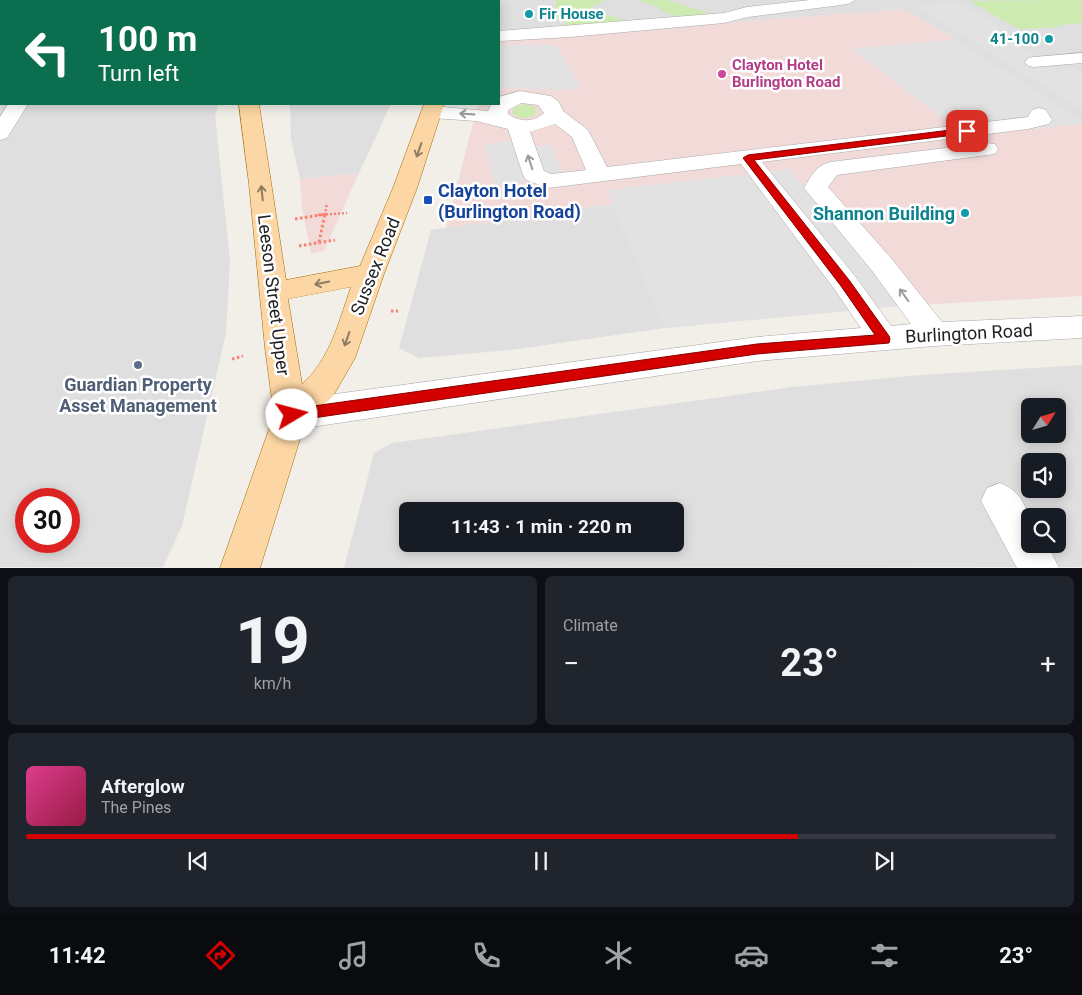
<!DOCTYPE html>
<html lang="en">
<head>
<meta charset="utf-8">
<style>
	:root { --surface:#171b24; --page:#20242c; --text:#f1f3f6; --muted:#9ea1a6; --line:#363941; --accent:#d40000 }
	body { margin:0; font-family:Roboto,sans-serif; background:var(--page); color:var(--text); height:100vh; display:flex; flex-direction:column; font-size:19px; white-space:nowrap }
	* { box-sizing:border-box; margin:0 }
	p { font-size:16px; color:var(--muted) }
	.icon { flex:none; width:28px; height:28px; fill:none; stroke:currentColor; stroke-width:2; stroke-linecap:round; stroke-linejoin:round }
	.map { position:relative; height:568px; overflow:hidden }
	.panel { display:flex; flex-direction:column; gap:8px; padding:8px; background:#0d0f14; flex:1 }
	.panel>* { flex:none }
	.guide { position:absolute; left:0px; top:0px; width:500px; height:105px; box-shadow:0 2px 12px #0003; background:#0b6e4f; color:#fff; overflow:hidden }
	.needle { width:32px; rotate:53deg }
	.buttons { position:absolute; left:1021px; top:398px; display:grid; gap:10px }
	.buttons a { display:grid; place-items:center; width:45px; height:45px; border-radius:8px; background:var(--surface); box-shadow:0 2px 12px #0003; font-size:25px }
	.speed { position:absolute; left:15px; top:488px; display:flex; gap:10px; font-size:25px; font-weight:700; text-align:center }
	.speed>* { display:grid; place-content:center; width:65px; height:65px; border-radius:50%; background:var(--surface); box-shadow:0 2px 12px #0003; line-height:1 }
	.speed .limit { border:8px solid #d22; background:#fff; color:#111 }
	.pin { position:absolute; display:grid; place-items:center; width:42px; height:42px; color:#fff; margin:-21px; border-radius:10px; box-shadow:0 2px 8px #0006 }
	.me { position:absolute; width:55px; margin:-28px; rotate:82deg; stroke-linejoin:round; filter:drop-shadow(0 0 4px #0008) }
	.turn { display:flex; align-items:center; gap:18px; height:105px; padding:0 15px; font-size:22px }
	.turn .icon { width:65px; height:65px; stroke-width:2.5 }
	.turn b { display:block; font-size:35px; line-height:42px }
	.big { font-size:38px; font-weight:700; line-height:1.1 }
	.panel .tile { flex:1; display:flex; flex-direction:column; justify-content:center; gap:8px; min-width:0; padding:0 18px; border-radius:8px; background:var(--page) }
	.panel .dial { align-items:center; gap:0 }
	.dial b { font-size:65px; line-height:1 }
	.song { display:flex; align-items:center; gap:15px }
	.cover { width:60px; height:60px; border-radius:8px; background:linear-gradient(135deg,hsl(330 70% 55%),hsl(340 70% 35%)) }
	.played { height:5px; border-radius:2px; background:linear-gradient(90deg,var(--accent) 75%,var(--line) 75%) }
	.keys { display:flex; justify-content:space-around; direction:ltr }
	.heat { display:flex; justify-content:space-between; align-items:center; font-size:28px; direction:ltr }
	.panel .tiles { flex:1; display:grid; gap:8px; grid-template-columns:1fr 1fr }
	.tile:last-child { grid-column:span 2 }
	.trip { position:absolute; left:399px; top:502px; width:285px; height:50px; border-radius:8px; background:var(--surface); box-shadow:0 2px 12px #0003; font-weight:700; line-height:50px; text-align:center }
	.tabs { display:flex; height:80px; justify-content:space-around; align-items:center; background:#090b0e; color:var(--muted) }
	.tabs .icon { width:35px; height:35px }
	.tabs .active { color:var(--accent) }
	.tabs b { font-size:22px; color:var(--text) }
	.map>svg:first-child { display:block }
</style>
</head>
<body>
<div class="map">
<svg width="1082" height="568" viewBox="0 0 1082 568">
	<rect width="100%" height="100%" fill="#f2efe9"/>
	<g fill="#e0dfdf" fill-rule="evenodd">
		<path d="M 497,0 L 1082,0 L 1082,122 L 955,39 L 903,9 L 499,41 Z"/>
		<path d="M 0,83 L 1,104 L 219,104 L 215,115 L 230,261 L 226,333 L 182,526 L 163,567 L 0,567 ZM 26,499 L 69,499 L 69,541 L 26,541 Z"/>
		<path d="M 290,104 L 391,104 L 359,173 L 300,179 L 291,139 Z"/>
		<path d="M 613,204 L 665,328 L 511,350 L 419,358 L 399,348 L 431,230 Z"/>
		<path d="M 1082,365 L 1082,567 L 344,568 L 374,453 L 392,443 L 792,387 L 920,375 ZM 1030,406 L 1058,406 L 1058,434 L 1030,434 ZM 1030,461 L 1058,461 L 1058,489 L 1030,489 ZM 408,511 L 675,511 L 675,544 L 408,544 ZM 1030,516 L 1058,516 L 1058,544 L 1030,544 Z"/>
	</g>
	<g fill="#f2dad9">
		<path d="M 903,9 L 955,39 L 1082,122 L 1082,296 L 900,306 L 665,328 L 613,204 L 446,228 L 478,104 L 499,104 L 499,41 Z"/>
		<path d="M 359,173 L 324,251 L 311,254 L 302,208 L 300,179 Z"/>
	</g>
	<g fill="#cdebb0">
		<path d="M 556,0 L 606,0 L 589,8 L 627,22 L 565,29 L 565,18 L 555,18 Z"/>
		<path d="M 638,0 L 667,0 L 713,15 L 683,18 L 659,10 L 661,8 Z"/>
		<path d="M 1082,0 L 1082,23 L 1058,25 L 1061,27 L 1019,29 L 969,1 Z"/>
		<path d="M 525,104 L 535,107 L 537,113 C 530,119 519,120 512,113 L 514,107 Z"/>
	</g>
	<g fill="#e2e2e2">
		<path d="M 959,2 L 1004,29 L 993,30 L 1058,70 L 1073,68 L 1082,73 L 1082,110 L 916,6 Z"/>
		<path d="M 955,39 L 1082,122 L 1082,124 L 965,136 L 852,49 Z"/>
		<path d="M 500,44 L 556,45 L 581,88 L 562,90 L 499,88 Z"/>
		<path d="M 530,139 L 533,147 L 551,145 L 564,177 L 495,185 L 484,144 Z"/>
		<path d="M 789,169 L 900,306 L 665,328 L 607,190 Z"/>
	</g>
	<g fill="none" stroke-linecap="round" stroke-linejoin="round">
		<g stroke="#a9a9a9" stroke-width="1">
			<g id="minor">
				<path d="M 810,0 L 855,0 L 848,4 L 748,17 L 724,23 L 570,37 L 499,41 L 499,31 L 724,13 L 747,7 Z"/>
				<rect x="0" y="7" width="1" height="10"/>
				<path d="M 1082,53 L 1082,63 L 1034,67 L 1028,66 L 1025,62 L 1028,58 L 1034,57 Z"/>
				<path d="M 520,91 L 551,96 L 559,102 L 563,111 L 588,130 L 607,167 L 1028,117 L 1032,110 L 1039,108 L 1046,110 L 1052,120 L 1049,124 L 1028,129 L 762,162 L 855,276 L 891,326 L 911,324 L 873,272 L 804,188 C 811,176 816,166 830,162 L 987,143 L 995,144 L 998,149 L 995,154 L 987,155 L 837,175 L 828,187 L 891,258 L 942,322 L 1082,316 L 1082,338 L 934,346 L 757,361 L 291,430 L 279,425 L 274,415 L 279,405 L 291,400 L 757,337 L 861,328 L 835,290 L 741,164 L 548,188 L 526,180 L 523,175 L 508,129 L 476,121 L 432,118 L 425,116 L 422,112 L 425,108 L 432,106 L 488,111 L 491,104 L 499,104 L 499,97 ZM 521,103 L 538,105 L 544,113 C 533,123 520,122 508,114 L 508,110 ZM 555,124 L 572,137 L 586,170 L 551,174 L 544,171 L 530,132 Z"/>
				<path d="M 8,104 L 28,104 L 7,138 L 0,140 L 0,117 Z"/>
				<path d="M 1000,483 C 1028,494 1030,517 1030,544 L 1047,544 L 1059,568 L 1017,568 L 981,501 L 987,488 Z"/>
			</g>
		</g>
		<g stroke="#a06b00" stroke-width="1">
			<g id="major">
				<rect x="457" y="0" width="14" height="1"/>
				<path d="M 239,104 L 259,104 L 286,280 L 360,266 L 393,188 L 424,104 L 444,104 L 417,188 L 384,274 L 355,358 L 333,396 L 305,423 L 260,568 L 220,568 L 274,415 L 265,348 L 249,184 ZM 351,287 C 339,321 330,360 302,384 L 288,299 Z"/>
			</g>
		</g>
		<g stroke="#fa8072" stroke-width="2.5" stroke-dasharray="2 2" stroke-linecap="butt">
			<path d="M 318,215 L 347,213"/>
			<path d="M 325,215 L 327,203"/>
		</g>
		<g stroke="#fa8072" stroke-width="3" stroke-dasharray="2.5 2.5" stroke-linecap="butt">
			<path d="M 295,219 L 326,214"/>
			<path d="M 319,242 L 325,214"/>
			<path d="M 299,246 L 335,240"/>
			<path d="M 391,311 L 398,311"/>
			<path d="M 232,359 L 243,356"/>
		</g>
		<use href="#minor" fill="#fff" fill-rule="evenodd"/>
		<use href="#major" fill="#fcd6a4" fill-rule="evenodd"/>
	</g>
	<defs><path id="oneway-shaft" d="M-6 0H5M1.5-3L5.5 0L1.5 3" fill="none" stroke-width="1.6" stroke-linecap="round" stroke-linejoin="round" transform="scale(1.25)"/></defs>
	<g stroke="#9c9c9c">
		<use href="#oneway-shaft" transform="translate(467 114) rotate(-176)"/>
		<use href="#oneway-shaft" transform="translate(530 162) rotate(-108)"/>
		<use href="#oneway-shaft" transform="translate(904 295) rotate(-126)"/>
	</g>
	<g stroke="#8f7c63">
		<use href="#oneway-shaft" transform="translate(419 150) rotate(109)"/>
		<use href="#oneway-shaft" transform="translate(262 193) rotate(-96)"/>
		<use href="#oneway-shaft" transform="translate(322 283) rotate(169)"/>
		<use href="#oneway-shaft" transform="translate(347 339) rotate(109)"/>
	</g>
	<path fill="#d40000" stroke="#8a0000" d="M 967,128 L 970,129 L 970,133 L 754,160 L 849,280 L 889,336 L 890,339 L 889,343 L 757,354 L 292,421 L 287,419 L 285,415 L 287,410 L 292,409 L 757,344 L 875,335 L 841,286 L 743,158 L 748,155 Z"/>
	<g fill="#0f9aa8" stroke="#fff" stroke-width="2">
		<circle cx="529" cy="14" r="5"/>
		<circle cx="1049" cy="39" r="5"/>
		<circle cx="965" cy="213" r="5"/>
	</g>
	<circle fill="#d1479c" stroke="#fff" stroke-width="2" cx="722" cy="74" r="5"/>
	<rect fill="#1a4fb4" stroke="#fff" stroke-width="2" x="423" y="195" width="10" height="10" rx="2.5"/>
	<circle fill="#5c6f8a" stroke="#fff" stroke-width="2" cx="138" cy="365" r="5"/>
	<g text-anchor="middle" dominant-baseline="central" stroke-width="5" stroke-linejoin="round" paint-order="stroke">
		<g font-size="15" font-weight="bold" fill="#0d838f" stroke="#fff" text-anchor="start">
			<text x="539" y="14">Fir House</text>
			<text x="1039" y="39" text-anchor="end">41-100</text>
		</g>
		<g font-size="15" font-weight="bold" fill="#b23c85" stroke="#fff" text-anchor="start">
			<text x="732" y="65">Clayton Hotel<tspan x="732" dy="17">Burlington Road</tspan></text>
		</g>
		<g font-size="18" font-weight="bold" fill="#164399" stroke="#fff" text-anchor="start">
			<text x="438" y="190">Clayton Hotel<tspan x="438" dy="21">(Burlington Road)</tspan></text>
		</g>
		<g font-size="18" font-weight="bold" fill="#0d838f" stroke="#fff" text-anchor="end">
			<text x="955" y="213">Shannon Building</text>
		</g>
		<g font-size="18" fill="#222" stroke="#fff">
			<text transform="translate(375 266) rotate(-68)">Sussex Road</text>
			<text transform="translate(274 295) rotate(83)">Leeson Street Upper</text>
			<text transform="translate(969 333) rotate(-3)">Burlington Road</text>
		</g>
		<g font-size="18" font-weight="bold" fill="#4e5e75" stroke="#fff">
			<text x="138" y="384">Guardian Property<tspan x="138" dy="21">Asset Management</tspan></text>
		</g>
	</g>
</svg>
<div class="buttons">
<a><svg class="needle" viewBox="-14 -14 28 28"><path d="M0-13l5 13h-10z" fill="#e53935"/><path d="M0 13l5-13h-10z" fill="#9ea1a6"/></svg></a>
<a><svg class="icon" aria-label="sound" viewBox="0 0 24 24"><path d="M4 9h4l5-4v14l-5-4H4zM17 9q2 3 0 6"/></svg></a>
<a><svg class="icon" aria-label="search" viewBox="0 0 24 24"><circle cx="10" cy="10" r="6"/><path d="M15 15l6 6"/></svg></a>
</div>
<div class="speed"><div class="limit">30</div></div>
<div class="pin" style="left:967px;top:131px;background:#d93025"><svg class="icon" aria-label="arrive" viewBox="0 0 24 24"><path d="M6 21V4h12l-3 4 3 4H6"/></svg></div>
<svg class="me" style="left:292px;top:415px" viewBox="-20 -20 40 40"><circle r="19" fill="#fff"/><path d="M0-13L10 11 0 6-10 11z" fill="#d40000"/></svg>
<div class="trip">11:43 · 1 min · 220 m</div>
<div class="guide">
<div class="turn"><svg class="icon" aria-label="left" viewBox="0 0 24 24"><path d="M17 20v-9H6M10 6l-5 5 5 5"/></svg><div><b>100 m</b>Turn left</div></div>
</div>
</div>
<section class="panel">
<div class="tiles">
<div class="tile dial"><b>19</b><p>km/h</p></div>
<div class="tile"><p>Climate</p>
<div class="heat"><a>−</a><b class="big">23°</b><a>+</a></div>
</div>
<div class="tile">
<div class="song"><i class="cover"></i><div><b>Afterglow</b><p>The Pines</p></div></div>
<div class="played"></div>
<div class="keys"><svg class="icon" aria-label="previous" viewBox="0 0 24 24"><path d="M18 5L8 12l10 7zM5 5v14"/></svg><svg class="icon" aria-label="pause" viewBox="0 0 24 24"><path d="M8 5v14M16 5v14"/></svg><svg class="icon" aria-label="next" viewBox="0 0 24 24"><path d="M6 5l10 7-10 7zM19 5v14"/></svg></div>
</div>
</div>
</section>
<nav class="tabs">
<b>11:42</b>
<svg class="icon active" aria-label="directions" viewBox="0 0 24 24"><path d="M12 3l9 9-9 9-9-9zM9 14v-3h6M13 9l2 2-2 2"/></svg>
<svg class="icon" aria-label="music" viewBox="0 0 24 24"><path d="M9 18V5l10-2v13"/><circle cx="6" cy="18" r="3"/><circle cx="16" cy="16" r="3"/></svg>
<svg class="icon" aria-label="phone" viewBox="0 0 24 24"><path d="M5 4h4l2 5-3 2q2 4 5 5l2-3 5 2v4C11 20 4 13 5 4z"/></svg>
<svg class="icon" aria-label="climate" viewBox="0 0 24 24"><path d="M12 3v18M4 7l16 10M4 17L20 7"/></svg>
<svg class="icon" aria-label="car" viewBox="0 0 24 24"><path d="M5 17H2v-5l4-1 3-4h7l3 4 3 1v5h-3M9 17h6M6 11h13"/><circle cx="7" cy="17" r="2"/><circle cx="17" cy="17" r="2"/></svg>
<svg class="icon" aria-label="filters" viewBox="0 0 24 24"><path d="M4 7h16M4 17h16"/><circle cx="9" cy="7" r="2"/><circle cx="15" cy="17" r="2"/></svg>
<b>23°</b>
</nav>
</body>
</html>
